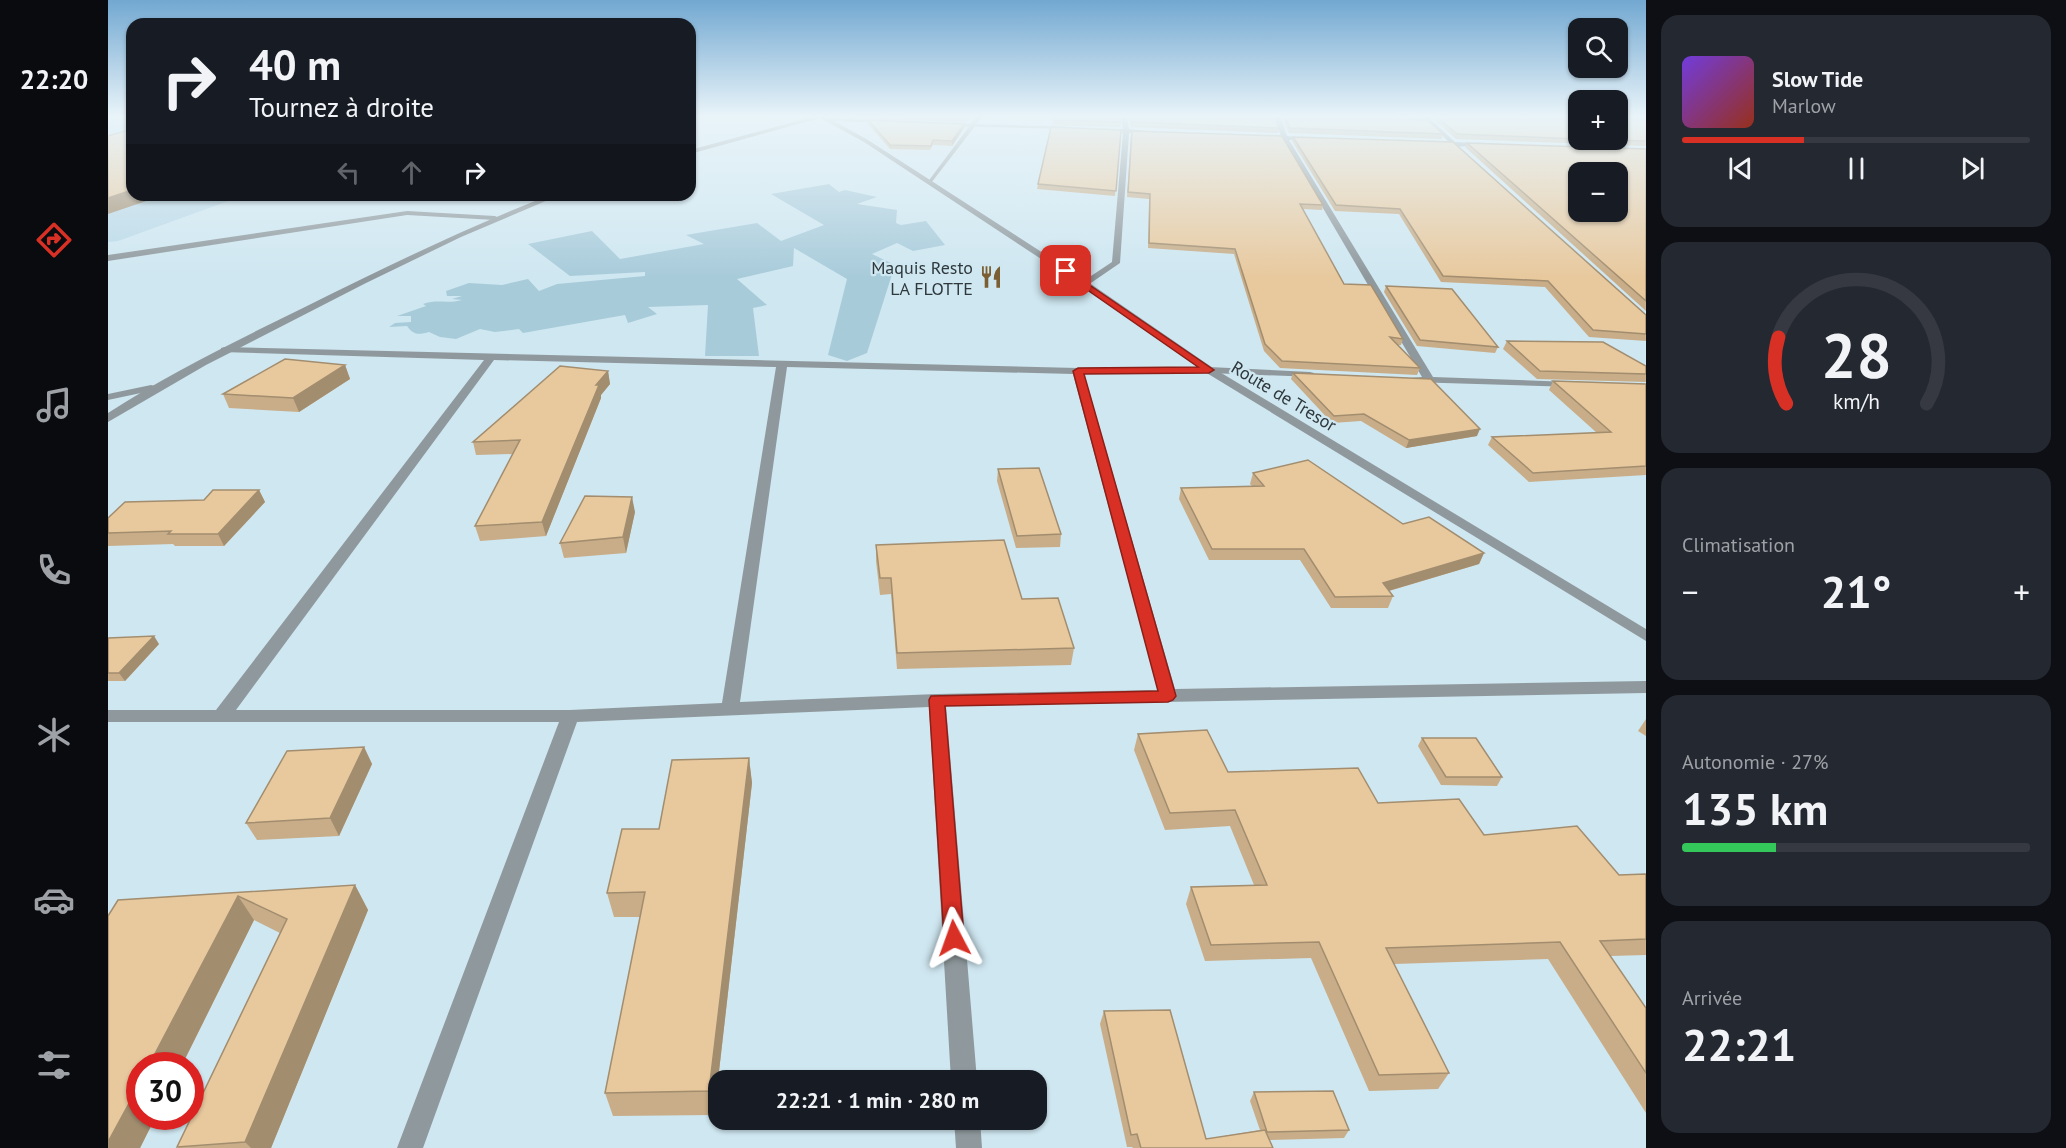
<!DOCTYPE html>
<html lang="fr">
<head>
<meta charset="utf-8">
<style>
	:root { --surface:#171b24; --page:#242831; --text:#f1f3f6; --muted:#9ea1a6; --line:#363941; --accent:#d93025 }
	body { margin:0; font-family:"PT Sans",sans-serif; background:var(--page); color:var(--text); height:100vh; display:flex; flex-direction:column; font-size:22px; white-space:nowrap }
	* { box-sizing:border-box; margin:0 }
	p { font-size:20px; color:var(--muted) }
	.icon { flex:none; width:33px; height:33px; fill:none; stroke:currentColor; stroke-width:2; stroke-linecap:round; stroke-linejoin:round }
	.map { position:relative; flex:1; overflow:hidden }
	.panel { display:flex; flex-direction:column; gap:15px; padding:15px; background:#0d0f14; width:420px }
	.panel>* { flex:none }
	.guide { position:absolute; left:18px; top:18px; width:570px; height:183px; border-radius:18px; box-shadow:0 2px 4px #0004; background:#171b24; color:var(--text); overflow:hidden }
	.controls { position:absolute; left:1460px; top:18px; display:grid; gap:12px }
	.controls a { display:grid; place-items:center; width:60px; height:60px; border-radius:12px; background:var(--surface); box-shadow:0 2px 4px #0004; font-size:30px }
	.speed { position:absolute; left:18px; top:1052px; display:flex; gap:12px; font-size:30px; font-weight:700; text-align:center }
	.speed>* { display:grid; place-content:center; width:78px; height:78px; border-radius:50%; background:var(--surface); box-shadow:0 2px 4px #0004; line-height:1 }
	.speed .limit { border:9px solid #d22; background:#fff; color:#111 }
	.pin { position:absolute; display:grid; place-items:center; width:51px; height:51px; color:#fff; margin:-26px; border-radius:12px; box-shadow:0 3px 9px #0006 }
	.me { position:absolute; width:66px; margin:-33px; rotate:356deg; stroke-linejoin:round; filter:drop-shadow(0 0 4px #0008) }
	.turn { display:flex; align-items:center; gap:21px; height:126px; padding:0 24px; font-size:27px }
	.turn .icon { width:78px; height:78px; stroke-width:2.5 }
	.turn b { display:block; font-size:42px; line-height:51px }
	.lanes { display:flex; align-items:center; height:57px; padding:0 24px; background:#0003; justify-content:center; gap:30px; direction:ltr }
	.lanes .off { opacity:.35 }
	.big { font-size:45px; font-weight:800; line-height:1.1 }
	.panel .tile { flex:1; display:flex; flex-direction:column; justify-content:center; gap:9px; min-width:0; padding:0 21px; border-radius:18px; background:var(--page) }
	.panel .dial { align-items:center; gap:0 }
	.dial svg { height:156px; overflow:visible; fill:none; stroke:var(--line); stroke-width:7; stroke-linecap:round; text-anchor:middle }
	.dial text { fill:var(--text); stroke:none }
	.song { display:flex; align-items:center; gap:18px }
	.cover { width:72px; height:72px; border-radius:9px; background:linear-gradient(135deg,hsl(260 70% 55%),hsl(10 70% 35%)) }
	.played { height:6px; border-radius:3px; background:linear-gradient(90deg,var(--accent) 35%,var(--line) 35%) }
	.keys { display:flex; justify-content:space-around; direction:ltr }
	.heat { display:flex; justify-content:space-between; align-items:center; font-size:33px; direction:ltr }
	.charge { height:9px; border-radius:4px; background:linear-gradient(90deg,#34c759 27%,var(--line) 0) }
	.trip { position:absolute; left:600px; top:1070px; width:339px; height:60px; border-radius:18px; background:var(--surface); box-shadow:0 2px 4px #0004; font-weight:800; line-height:60px; text-align:center }
	main { display:flex; flex:1; min-height:0 }
	.tabs { display:flex; flex-direction:column; width:108px; justify-content:space-around; align-items:center; background:#090b0e; color:var(--muted) }
	.tabs .icon { width:42px; height:42px }
	.tabs .active { color:var(--accent) }
	.tabs b { font-size:27px; color:var(--text) }
	.map>svg:first-child { display:block }
</style>
</head>
<body>
<main>
<nav class="tabs">
<b>22:20</b>
<svg class="icon active" aria-label="directions" viewBox="0 0 24 24"><path d="M12 3l9 9-9 9-9-9zM9 14v-3h6M13 9l2 2-2 2"/></svg>
<svg class="icon" aria-label="music" viewBox="0 0 24 24"><path d="M9 18V5l10-2v13"/><circle cx="6" cy="18" r="3"/><circle cx="16" cy="16" r="3"/></svg>
<svg class="icon" aria-label="phone" viewBox="0 0 24 24"><path d="M5 4h4l2 5-3 2q2 4 5 5l2-3 5 2v4C11 20 4 13 5 4z"/></svg>
<svg class="icon" aria-label="climate" viewBox="0 0 24 24"><path d="M12 3v18M4 7l16 10M4 17L20 7"/></svg>
<svg class="icon" aria-label="car" viewBox="0 0 24 24"><path d="M5 17H2v-5l4-1 3-4h7l3 4 3 1v5h-3M9 17h6M6 11h13"/><circle cx="7" cy="17" r="2"/><circle cx="17" cy="17" r="2"/></svg>
<svg class="icon" aria-label="filters" viewBox="0 0 24 24"><path d="M4 7h16M4 17h16"/><circle cx="9" cy="7" r="2"/><circle cx="15" cy="17" r="2"/></svg>
</nav>
<div class="map">
<svg width="1538" height="1148" viewBox="0 0 1538 1148">
	<rect width="100%" height="100%" fill="#cfe7f1"/>
	<path fill="#bad9e7" d="M 0,116 L 24,116 L 24,195 L 137,195 L 10,241 L 0,242 Z"/>
	<path fill="#a8cbda" d="M 721,184 L 731,192 L 737,190 L 769,197 L 749,204 L 789,210 L 788,223 L 793,225 L 818,221 L 837,245 L 805,251 L 789,243 L 764,254 L 787,265 L 759,353 L 739,361 L 720,355 L 739,279 L 686,248 L 685,266 L 629,279 L 659,305 L 645,308 L 651,356 L 597,356 L 600,305 L 540,307 L 549,314 L 520,323 L 517,315 L 415,333 L 411,329 L 387,332 L 372,329 L 348,339 L 332,337 L 321,332 C 311,335 305,335 299,326 L 281,327 L 287,323 L 303,322 L 303,316 L 289,316 L 318,306 L 315,304 C 328,299 340,304 354,300 L 344,299 L 354,296 L 339,296 L 338,291 L 361,283 L 394,285 L 420,279 L 431,291 L 449,284 L 537,276 L 537,272 L 462,276 L 420,244 L 484,231 L 512,259 L 596,244 L 578,235 L 649,223 L 673,241 L 716,225 L 663,194 Z"/>
	<g fill="none" stroke-linecap="round" stroke-linejoin="round">
		<g fill="#8f999d" fill-rule="evenodd">
			<path d="M 869,116 L 875,116 L 823,183 L 819,183 Z"/>
			<path d="M 299,211 L 387,216 L 391,218 L 387,220 L 299,215 L 0,261 L 0,255 Z"/>
		</g>
		<g fill="#8f999d" fill-rule="evenodd">
			<path d="M 1013,116 L 1019,116 L 1021,129 L 1046,132 L 1021,133 L 1012,263 L 977,287 L 974,286 L 974,282 L 1004,262 L 1015,133 L 989,130 L 1015,129 Z"/>
			<path d="M 1166,116 L 1172,116 L 1179,136 L 1208,139 L 1181,140 L 1325,377 L 1463,382 L 1469,385 L 1467,387 L 1303,382 L 1303,378 L 1314,377 L 1175,140 L 1151,137 L 1173,136 Z"/>
			<path d="M 1313,116 L 1319,116 L 1347,142 L 1382,144 L 1347,147 L 1323,144 L 1325,141 L 1340,141 Z"/>
			<path d="M 724,118 L 780,121 L 783,123 L 722,121 Z"/>
			<path d="M 836,123 L 962,127 L 965,129 L 834,126 Z"/>
			<path d="M 117,347 L 970,368 L 1101,367 L 1202,372 L 1206,373 L 1206,377 L 1101,373 L 976,374 L 1067,689 L 1538,681 L 1538,693 L 838,706 L 869,1080 L 843,1080 L 821,707 L 469,722 L 315,1148 L 289,1148 L 451,722 L 0,722 L 0,710 L 108,710 L 376,360 L 113,352 L 113,348 ZM 386,360 L 668,367 L 614,703 L 462,710 L 128,710 ZM 679,367 L 965,374 L 1050,690 L 829,694 L 632,702 Z"/>
			<path d="M 43,385 L 47,386 L 47,390 L 0,400 L 0,394 Z"/>
			<path d="M 846,1119 L 872,1119 L 874,1148 L 848,1148 Z"/>
		</g>
		<g fill="#8f999d" fill-rule="evenodd">
			<path d="M 708,116 L 717,116 L 760,140 L 980,282 L 1105,368 L 1538,629 L 1538,641 L 1097,372 L 974,286 L 756,142 L 712,118 L 582,154 L 582,150 Z"/>
			<path d="M 442,195 L 452,195 L 353,237 L 258,283 L 98,365 L 0,422 L 0,413 C 63,372 130,340 197,307 C 277,267 358,228 442,195 Z"/>
		</g>
	</g>
	<g fill="#c8ad88">
		<path d="M 754,116 L 863,116 L 859,122 L 756,119 Z"/>
		<path d="M 946,116 L 1013,122 L 1012,127 L 945,125 Z"/>
		<path d="M 1020,116 L 1095,116 L 1145,118 L 1145,116 L 1166,116 L 1171,128 L 1170,133 L 1023,127 Z"/>
		<path d="M 1173,116 L 1254,116 L 1335,134 L 1334,139 L 1181,133 Z"/>
		<path d="M 1322,116 L 1470,116 L 1470,140 L 1509,140 L 1538,116 L 1538,146 L 1348,139 Z"/>
		<path d="M 760,120 L 856,124 L 856,128 L 844,146 L 825,145 L 822,150 L 782,149 L 760,124 Z"/>
		<path d="M 1013,130 L 1007,196 L 929,189 L 930,184 Z"/>
		<path d="M 1023,135 L 1215,205 L 1214,210 L 1195,209 L 1236,284 L 1295,339 L 1293,345 L 1289,345 L 1312,368 L 1309,375 L 1172,368 L 1156,351 L 1126,254 L 1040,248 L 1041,199 L 1019,197 Z"/>
		<path d="M 1185,137 L 1538,315 L 1538,341 L 1481,337 L 1437,287 L 1333,282 L 1291,214 L 1227,211 L 1184,141 Z"/>
		<path d="M 1359,143 L 1538,149 L 1538,311 L 1357,147 Z"/>
		<path d="M 1278,286 L 1390,347 L 1387,353 L 1309,346 L 1276,292 Z"/>
		<path d="M 1399,341 L 1538,366 L 1538,382 L 1429,379 L 1395,349 Z"/>
		<path d="M 237,365 L 242,379 L 191,412 L 121,408 L 115,394 Z"/>
		<path d="M 500,371 L 502,384 L 493,395 L 493,398 L 438,536 L 372,541 L 367,526 L 405,454 L 368,455 L 365,442 Z"/>
		<path d="M 1185,373 L 1369,436 L 1298,448 L 1253,421 L 1224,423 L 1183,379 Z"/>
		<path d="M 1445,381 L 1538,384 L 1538,475 L 1421,482 L 1380,445 L 1384,437 L 1489,433 L 1441,390 Z"/>
		<path d="M 890,469 L 953,534 L 952,547 L 908,548 L 889,481 Z"/>
		<path d="M 1145,473 L 1295,524 L 1376,553 L 1371,564 L 1281,591 L 1285,596 L 1280,608 L 1223,608 L 1192,560 L 1101,560 L 1071,499 L 1073,488 L 1144,486 L 1142,484 Z"/>
		<path d="M 151,490 L 157,502 L 116,546 L 67,546 L 65,544 L 0,546 L 0,518 Z"/>
		<path d="M 527,512 L 518,553 L 456,558 L 452,543 Z"/>
		<path d="M 768,545 L 914,599 L 966,648 L 963,665 L 789,669 L 783,594 L 772,595 L 768,561 Z"/>
		<path d="M 0,638 L 51,644 L 17,681 L 0,681 Z"/>
		<path d="M 1538,719 L 1538,736 L 1530,731 Z"/>
		<path d="M 1030,734 L 1120,772 L 1270,803 L 1511,875 L 1538,874 L 1538,955 L 1502,956 L 1538,1008 L 1538,1113 L 1440,959 L 1286,964 L 1341,1073 L 1330,1089 L 1261,1091 L 1203,958 L 1097,961 L 1078,904 L 1083,887 L 1146,885 L 1122,826 L 1057,830 L 1026,750 Z"/>
		<path d="M 1314,738 L 1394,777 L 1389,786 L 1333,785 L 1310,746 Z"/>
		<path d="M 256,747 L 264,764 L 231,836 L 149,840 L 138,823 Z"/>
		<path d="M 641,758 L 644,783 L 606,1115 L 505,1116 L 497,1093 L 532,917 L 506,917 L 499,893 L 551,829 Z"/>
		<path d="M 247,885 L 260,910 L 163,1148 L 70,1148 L 69,1147 L 172,933 L 146,920 L 74,1065 L 32,1065 L 32,1116 L 48,1116 L 32,1148 L 10,900 Z"/>
		<path d="M 996,1011 L 1098,1139 L 1152,1130 L 1142,1101 L 1146,1092 L 1241,1130 L 1236,1138 L 1161,1140 L 1165,1148 L 1025,1148 L 1024,1147 L 1019,1147 L 992,1024 Z"/>
	</g>
	<g fill="#a28d6f">
		<path d="M 856,124 L 856,128 L 844,146 L 844,141 Z"/>
		<path d="M 24,190 L 24,195 L 56,195 L 0,214 L 0,198 Z"/>
		<path d="M 237,365 L 242,379 L 191,412 L 185,398 Z"/>
		<path d="M 500,371 L 502,384 L 493,395 L 493,398 L 438,536 L 434,522 L 488,385 Z"/>
		<path d="M 1372,429 L 1369,436 L 1298,448 L 1301,440 Z"/>
		<path d="M 151,490 L 157,502 L 116,546 L 110,534 Z"/>
		<path d="M 524,497 L 527,512 L 518,553 L 515,537 Z"/>
		<path d="M 1376,553 L 1371,564 L 1270,594 L 1275,583 Z"/>
		<path d="M 46,636 L 51,644 L 17,681 L 11,673 Z"/>
		<path d="M 256,747 L 264,764 L 231,836 L 222,818 Z"/>
		<path d="M 641,758 L 644,783 L 606,1115 L 601,1091 Z"/>
		<path d="M 247,885 L 260,910 L 163,1148 L 143,1148 L 137,1142 Z"/>
		<path d="M 130,896 L 146,920 L 74,1065 L 41,1065 Z"/>
		<path d="M 32,1083 L 32,1116 L 48,1116 L 32,1148 L 0,1148 L 0,1142 Z"/>
	</g>
	<g fill="#e8c99e" stroke="#a28d6f" stroke-width="1.5" fill-rule="evenodd">
		<path d="M 795,116 L 861,116 L 859,118 Z"/>
		<path d="M 946,116 L 1012,116 L 1013,122 L 945,120 Z"/>
		<path d="M 1022,116 L 1095,116 L 1148,118 L 1147,116 L 1166,116 L 1171,128 L 1024,122 Z"/>
		<path d="M 1176,116 L 1254,116 L 1319,120 L 1335,134 L 1182,128 Z"/>
		<path d="M 1328,116 L 1470,116 L 1470,139 L 1349,134 Z"/>
		<path d="M 1509,116 L 1538,116 L 1538,141 L 1497,140 L 1509,140 Z"/>
		<path d="M 760,120 L 856,124 L 844,141 L 825,140 L 823,146 L 782,145 Z"/>
		<path d="M 943,127 L 1013,130 L 1008,191 L 930,184 Z"/>
		<path d="M 24,129 L 24,190 L 0,198 L 0,136 Z"/>
		<path d="M 1024,131 L 1174,136 L 1215,205 L 1192,204 L 1236,284 L 1263,285 L 1295,339 L 1282,337 L 1312,368 L 1174,361 L 1157,344 L 1127,249 L 1041,243 L 1042,194 L 1020,192 Z"/>
		<path d="M 1185,137 L 1345,142 L 1538,315 L 1538,334 L 1485,330 L 1440,281 L 1335,276 L 1292,209 L 1228,205 Z"/>
		<path d="M 1359,143 L 1538,149 L 1538,301 ZM 1470,172 L 1509,172 L 1509,212 L 1470,212 Z"/>
		<path d="M 1278,286 L 1344,289 L 1390,347 L 1312,340 Z"/>
		<path d="M 1399,341 L 1495,342 L 1538,366 L 1538,374 L 1432,371 Z"/>
		<path d="M 177,359 L 237,365 L 185,398 L 115,394 Z"/>
		<path d="M 452,366 L 500,371 L 488,385 L 491,385 L 434,522 L 367,526 L 412,440 L 365,442 Z"/>
		<path d="M 1185,373 L 1323,379 L 1372,429 L 1301,440 L 1256,414 L 1226,416 Z"/>
		<path d="M 1445,381 L 1538,384 L 1538,466 L 1425,473 L 1384,437 L 1503,432 Z"/>
		<path d="M 1200,460 L 1295,524 L 1321,517 L 1376,553 L 1275,583 L 1285,596 L 1227,597 L 1196,549 L 1104,549 L 1073,488 L 1156,486 L 1145,473 Z"/>
		<path d="M 931,468 L 953,534 L 909,536 L 890,469 Z"/>
		<path d="M 105,490 L 151,490 L 110,534 L 60,534 L 63,531 L 0,533 L 0,518 L 17,502 L 96,500 Z"/>
		<path d="M 477,496 L 524,497 L 515,537 L 452,543 Z"/>
		<path d="M 896,540 L 914,599 L 950,598 L 966,648 L 789,653 L 783,578 L 772,578 L 768,545 Z"/>
		<path d="M 46,636 L 11,673 L 0,673 L 0,638 Z"/>
		<path d="M 1099,730 L 1120,772 L 1250,768 L 1270,803 L 1351,799 L 1376,835 L 1469,826 L 1511,875 L 1538,874 L 1538,939 L 1492,941 L 1538,1008 L 1538,1073 L 1452,942 L 1278,948 L 1341,1073 L 1271,1075 L 1211,942 L 1103,945 L 1083,887 L 1159,885 L 1127,810 L 1062,813 L 1030,734 Z"/>
		<path d="M 1314,738 L 1368,738 L 1394,777 L 1338,777 Z"/>
		<path d="M 256,747 L 222,818 L 138,823 L 179,751 Z"/>
		<path d="M 641,758 L 601,1091 L 497,1093 L 537,892 L 499,893 L 514,829 L 551,829 L 564,760 Z"/>
		<path d="M 247,885 L 137,1142 L 69,1147 L 179,919 L 130,896 L 41,1065 L 32,1065 L 32,1083 L 0,1142 L 0,916 L 10,900 Z"/>
		<path d="M 1062,1010 L 1098,1139 L 1157,1130 L 1165,1148 L 1033,1148 L 1029,1134 L 1023,1135 L 996,1011 Z"/>
		<path d="M 1225,1091 L 1241,1130 L 1159,1132 L 1146,1092 Z"/>
	</g>
	<linearGradient id="sky" x2="0" y2="1"><stop stop-color="#72a8d1"/><stop offset="0.42" stop-color="#e9f4f9"/><stop offset="1" stop-color="#e9f4f9" stop-opacity="0"/></linearGradient>
	<rect width="1538" height="277" fill="url(#sky)"/>
	<path fill="#d93025" stroke="#8d1f18" stroke-width="1.5" d="M 958,269 L 1106,370 L 1101,373 L 976,374 L 1068,696 L 1065,700 L 1060,702 L 837,706 L 856,938 L 853,944 L 846,947 L 839,944 L 836,938 L 821,700 L 823,696 L 1050,691 L 965,371 L 970,368 L 1090,367 L 955,273 L 954,271 Z"/>
	<defs>
		<g id="restaurant-bare" transform="scale(1.8)"><path d="M-5-6h1v4h1v-4h1v4h1v-4h1v5L-1.5 .5V6h-2V.5L-5-1ZM5-6V6H3V1.5H1.5Q1.5-4 5-6Z" fill="#7b5e32" stroke="#cfe7f1" stroke-width="2.5" paint-order="stroke"/></g>
	</defs>
	<g fill-rule="evenodd">
		<use href="#restaurant-bare" x="883" y="277"/>
	</g>
	<g text-anchor="middle" dominant-baseline="central" stroke-width="4.5" stroke-linejoin="round" paint-order="stroke">
		<g font-size="18" fill="#2f383c" stroke="#cfe7f1" text-anchor="end">
			<text x="865" y="267">Maquis Resto<tspan x="865" dy="21">LA FLOTTE</tspan></text>
		</g>
		<g font-size="18" fill="#2f383c" stroke="#cfe7f1">
			<text transform="translate(1176 396) rotate(31)">Route de Tresor</text>
		</g>
	</g>
</svg>
<div class="controls">
<a><svg class="icon" aria-label="search" viewBox="0 0 24 24"><circle cx="10" cy="10" r="6"/><path d="M15 15l6 6"/></svg></a>
<a>+</a>
<a>−</a>
</div>
<div class="speed"><div class="limit">30</div></div>
<div class="pin" style="left:958px;top:271px;background:#d93025"><svg class="icon" aria-label="arrive" viewBox="0 0 24 24"><path d="M6 21V4h12l-3 4 3 4H6"/></svg></div>
<svg class="me" style="left:846px;top:938px" viewBox="-20 -20 40 40"><path d="M0-17L14 15 0 8-14 15z" fill="#d93025" stroke="#fff" stroke-width="4"/></svg>
<div class="trip">22:21 · 1 min · 280 m</div>
<div class="guide">
<div class="turn"><svg class="icon" aria-label="right" viewBox="0 0 24 24"><path d="M7 20v-9h11M14 6l5 5-5 5"/></svg><div><b>40 m</b>Tournez à droite</div></div>
<div class="lanes"><svg class="icon off" aria-label="left" viewBox="0 0 24 24"><path d="M17 20v-9H6M10 6l-5 5 5 5"/></svg><svg class="icon off" aria-label="ahead" viewBox="0 0 24 24"><path d="M12 20V5M6 11l6-6 6 6"/></svg><svg class="icon" aria-label="right" viewBox="0 0 24 24"><path d="M7 20v-9h11M14 6l5 5-5 5"/></svg></div>
</div>
</div>
<section class="panel">
<div class="tile">
<div class="song"><i class="cover"></i><div><b>Slow Tide</b><p>Marlow</p></div></div>
<div class="played"></div>
<div class="keys"><svg class="icon" aria-label="previous" viewBox="0 0 24 24"><path d="M18 5L8 12l10 7zM5 5v14"/></svg><svg class="icon" aria-label="pause" viewBox="0 0 24 24"><path d="M8 5v14M16 5v14"/></svg><svg class="icon" aria-label="next" viewBox="0 0 24 24"><path d="M6 5l10 7-10 7zM19 5v14"/></svg></div>
</div>
<div class="tile dial"><svg viewBox="0 0 100 80">
<path d="M14 69A42 42 0 1 1 86 69"/>
<path d="M14 69A42 42 0 0 1 10 35" stroke="#d93025"/>
<text x="50" y="56" font-size="32" font-weight="700">28</text>
<text x="50" y="72" font-size="11">km/h</text>
</svg></div>
<div class="tile"><p>Climatisation</p>
<div class="heat"><a>−</a><b class="big">21°</b><a>+</a></div>
</div>
<div class="tile"><p>Autonomie · 27%</p><b class="big">135 km</b><div class="charge"></div></div>
<div class="tile"><p>Arrivée</p><b class="big">22:21</b></div>
</section>
</main>
</body>
</html>
